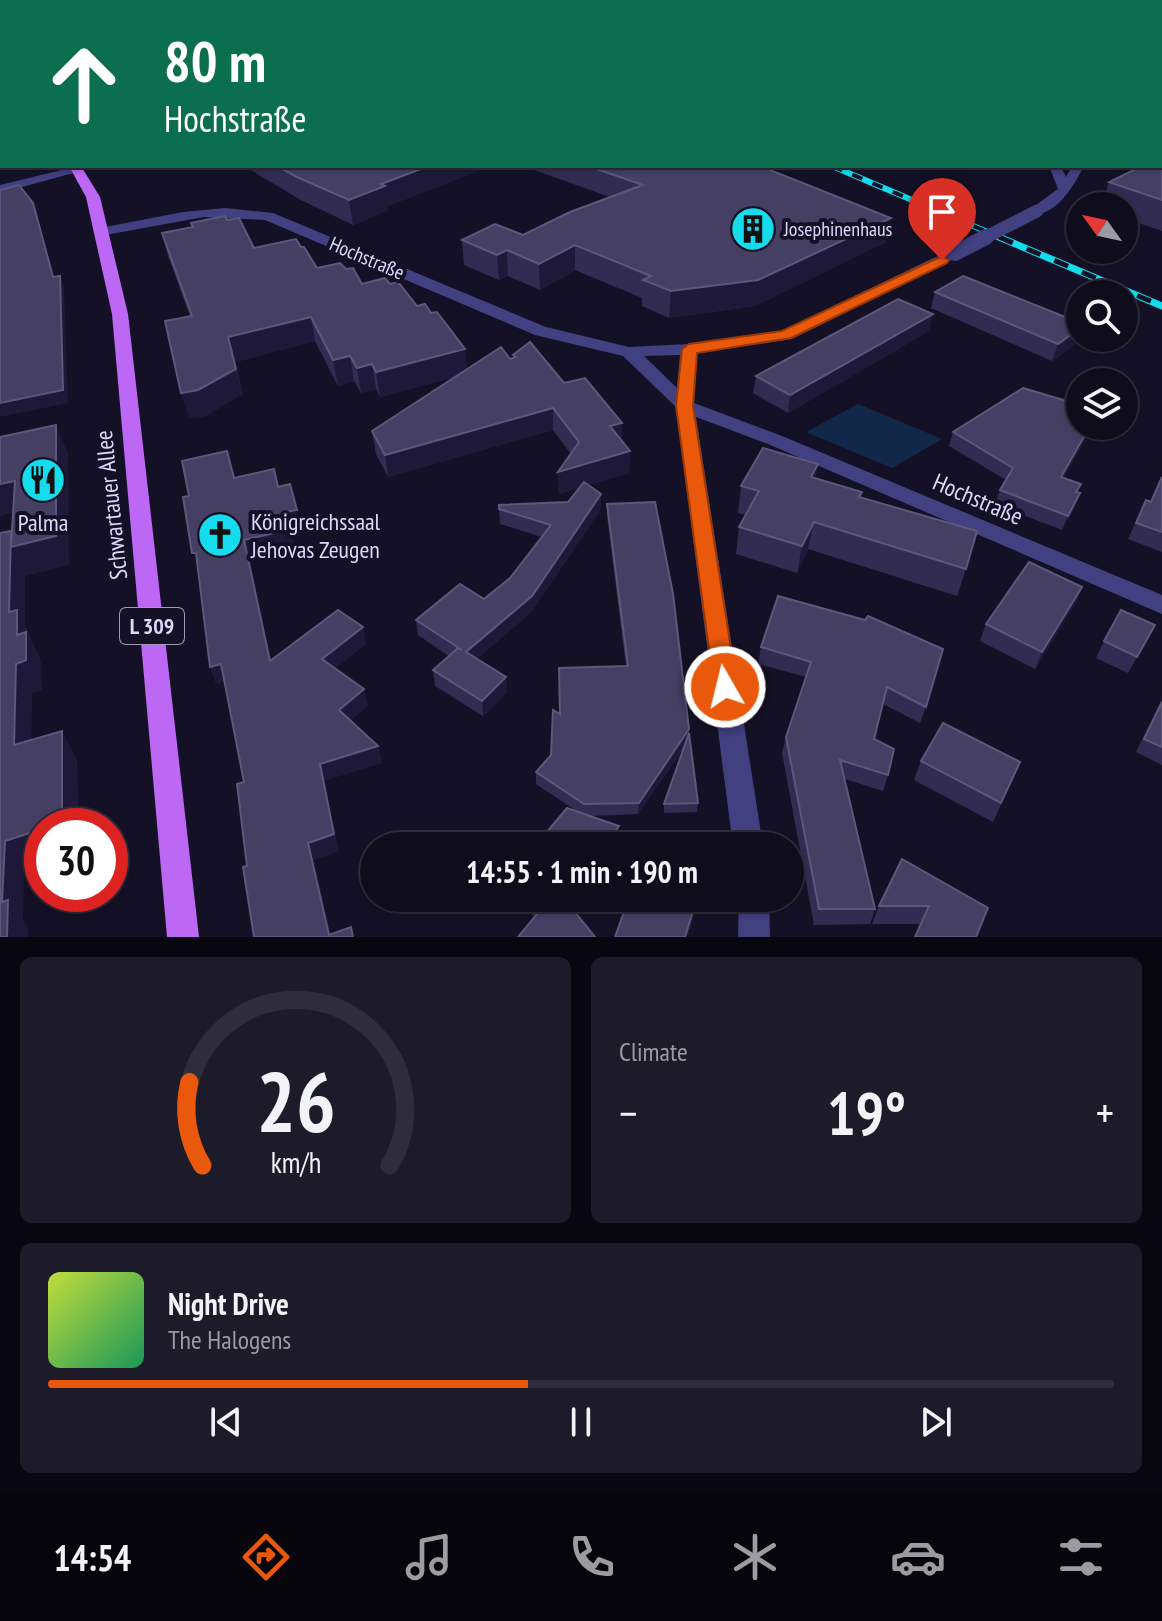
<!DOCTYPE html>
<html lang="en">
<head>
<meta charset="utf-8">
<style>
	:root { --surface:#0f0d1c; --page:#1d1b29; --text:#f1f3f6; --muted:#9b9ca3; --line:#2f2d3b; --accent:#ea580c }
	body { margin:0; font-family:"PT Sans Narrow",sans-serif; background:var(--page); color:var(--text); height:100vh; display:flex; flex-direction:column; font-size:30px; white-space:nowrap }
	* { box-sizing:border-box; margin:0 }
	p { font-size:26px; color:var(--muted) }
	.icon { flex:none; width:44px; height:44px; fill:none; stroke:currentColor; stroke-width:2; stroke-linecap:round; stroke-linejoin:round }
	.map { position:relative; height:937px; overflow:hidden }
	.drawer { display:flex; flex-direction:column; gap:20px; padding:20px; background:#08070f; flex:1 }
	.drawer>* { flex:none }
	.guide { position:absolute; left:0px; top:0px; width:1162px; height:168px; box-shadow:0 2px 6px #0004,0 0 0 2px var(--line); background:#0b6e4f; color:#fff; overflow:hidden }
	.needle { width:52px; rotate:303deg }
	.controls { position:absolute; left:1066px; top:192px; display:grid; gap:16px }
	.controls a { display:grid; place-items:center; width:72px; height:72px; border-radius:50%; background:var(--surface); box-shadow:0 2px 6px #0004,0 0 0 2px var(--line); font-size:40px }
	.speed { position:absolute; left:24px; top:808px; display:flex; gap:16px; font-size:40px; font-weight:700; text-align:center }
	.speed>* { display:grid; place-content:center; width:104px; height:104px; border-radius:50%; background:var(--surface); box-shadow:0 2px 6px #0004,0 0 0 2px var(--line); line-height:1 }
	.speed .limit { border:12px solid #d22; background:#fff; color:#111 }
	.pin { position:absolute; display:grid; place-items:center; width:68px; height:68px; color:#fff; margin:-82px -34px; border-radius:50% 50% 50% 0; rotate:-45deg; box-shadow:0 0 8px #0007 }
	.pin .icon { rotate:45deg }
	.me { position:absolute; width:88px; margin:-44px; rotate:352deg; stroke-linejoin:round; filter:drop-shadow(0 0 6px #0008) }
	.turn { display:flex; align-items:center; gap:28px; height:168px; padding:0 32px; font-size:36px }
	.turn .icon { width:104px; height:104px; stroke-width:2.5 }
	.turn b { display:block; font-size:56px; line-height:68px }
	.big { font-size:60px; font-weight:800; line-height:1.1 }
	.drawer .card { flex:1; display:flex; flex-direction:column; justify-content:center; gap:12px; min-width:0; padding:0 28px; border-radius:12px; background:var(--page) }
	.drawer .dial { align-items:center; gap:0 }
	.dial svg { height:208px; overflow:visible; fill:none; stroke:var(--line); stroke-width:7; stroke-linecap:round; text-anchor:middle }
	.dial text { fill:var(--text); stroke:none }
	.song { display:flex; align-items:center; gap:24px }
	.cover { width:96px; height:96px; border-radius:12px; background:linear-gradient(135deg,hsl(70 70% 55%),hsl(150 70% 35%)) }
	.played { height:8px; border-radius:4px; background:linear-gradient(90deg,var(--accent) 45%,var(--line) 45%) }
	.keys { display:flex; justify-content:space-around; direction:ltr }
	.heat { display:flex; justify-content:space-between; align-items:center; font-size:44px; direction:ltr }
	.drawer .tiles { flex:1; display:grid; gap:20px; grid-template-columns:1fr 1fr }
	.card:last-child { grid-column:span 2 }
	.trip { position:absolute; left:360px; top:832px; width:444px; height:80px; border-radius:40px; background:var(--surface); box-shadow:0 2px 6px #0004,0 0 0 2px var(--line); font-weight:800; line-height:80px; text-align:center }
	.menu { display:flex; height:128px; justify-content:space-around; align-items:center; background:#06050b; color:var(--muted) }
	.menu .icon { width:56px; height:56px }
	.menu .current { color:var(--accent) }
	.menu b { font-size:36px; color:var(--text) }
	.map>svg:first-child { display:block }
</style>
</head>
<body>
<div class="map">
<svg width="1162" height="937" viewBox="0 0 1162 937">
	<rect width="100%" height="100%" fill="#141126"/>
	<path fill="#122849" d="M 858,404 L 942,439 L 892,468 L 806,432 Z"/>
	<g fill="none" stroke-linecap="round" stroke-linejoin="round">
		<g fill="#414081" fill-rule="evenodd">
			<path d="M 0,37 L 2,38 L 2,45 L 0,44 Z"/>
			<path d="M 78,166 L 99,166 L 0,193 L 0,185 Z"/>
			<path d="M 1049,166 L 1061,166 L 1066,177 L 1072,166 L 1084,166 C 1075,184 1056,217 1032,214 L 1032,208 L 1058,189 Z"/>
			<path d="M 225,208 L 273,213 L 546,327 L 629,347 L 689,344 L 782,331 L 950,250 L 960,250 L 960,256 L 792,339 L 697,353 L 694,403 L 782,436 L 1162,595 L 1162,614 L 768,444 L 696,417 L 763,846 L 733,846 L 676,407 L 623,356 L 535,335 L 265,220 L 204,217 L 100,236 L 93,232 L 100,228 L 183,212 ZM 680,355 L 677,388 L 644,356 Z"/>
			<path d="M 739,898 L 769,898 L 770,937 L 738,937 Z"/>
		</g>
		<path stroke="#414081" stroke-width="20" d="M 1160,106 L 1162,105"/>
		<g fill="#bd68f4" fill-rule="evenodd">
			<path d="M 1117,0 L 1129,0 L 1130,2 L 1119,2 Z"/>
			<path d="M 1138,0 L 1147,0 L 1148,2 L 1139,2 Z"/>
			<path d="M 1160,11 L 1162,12 L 1162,18 L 1160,17 Z"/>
			<rect x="0" y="74" width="2" height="8"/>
			<path d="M 69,166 L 81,166 L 100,197 L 128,314 L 199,937 L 167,937 L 112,314 L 86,197 Z"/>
		</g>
		<g stroke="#14dced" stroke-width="4">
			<path id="rail-far2" d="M 451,0 L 456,2"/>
		</g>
		<g stroke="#14dced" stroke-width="6">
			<path id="rail-far1" d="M 832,166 L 1004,239"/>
		</g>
		<g stroke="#14dced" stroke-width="7">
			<path id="rail" d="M 999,237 L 1162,306"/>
		</g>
		<use href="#rail-far2" stroke="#141126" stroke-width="3" stroke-dasharray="9" stroke-linecap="butt"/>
		<use href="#rail-far1" stroke="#141126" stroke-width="4" stroke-dasharray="11" stroke-linecap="butt"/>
		<use href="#rail" stroke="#141126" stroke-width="5" stroke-dasharray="15" stroke-linecap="butt"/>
		<path stroke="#414081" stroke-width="13" d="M 982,239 L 1037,211"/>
		<path stroke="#414081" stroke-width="16" d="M 955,253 L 986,237"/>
	</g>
	<g fill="#332c52">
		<path d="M 47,0 L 402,0 L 403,2 L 50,2 Z"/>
		<path d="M 578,0 L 842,0 L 845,2 L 581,2 Z"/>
		<path d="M 1160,22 L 1162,22 L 1162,79 L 1160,78 Z"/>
		<path d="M 1162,157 L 1162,231 L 1124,218 L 1124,206 L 1101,206 L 1109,182 Z"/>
		<path d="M 244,166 L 490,166 L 388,206 L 388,210 L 353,225 L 301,200 Z"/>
		<path d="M 523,166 L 760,166 L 886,242 L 755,306 L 669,318 L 642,306 L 642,298 L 575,270 L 540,290 L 508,276 L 499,280 L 464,265 L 462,240 L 523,235 L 610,197 Z"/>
		<path d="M 227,220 L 254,248 L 301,247 L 317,268 L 346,269 L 467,369 L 514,358 L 513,355 L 564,383 L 622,423 L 621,440 L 630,451 L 629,473 L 588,485 L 601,509 L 532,611 L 477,659 L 506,677 L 507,692 L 483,716 L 435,686 L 433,670 L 449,656 L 418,635 L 416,620 L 484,599 L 510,578 L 542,537 L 500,524 L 499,509 L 568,502 L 579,488 L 559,494 L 558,472 L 571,454 L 553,430 L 388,477 L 376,454 L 372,431 L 455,377 L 380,397 L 376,389 L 361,393 L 354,381 L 338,386 L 315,341 L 235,362 L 243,394 L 205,416 L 189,418 L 190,316 L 168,256 L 162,233 Z"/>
		<path d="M 935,292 L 1080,323 L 1080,338 L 1079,342 L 1052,361 L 931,308 Z"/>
		<path d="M 929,331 L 788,413 L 753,393 L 756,376 Z"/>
		<path d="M 1093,426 L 1063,478 L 1081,484 L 1077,492 L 1080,493 L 1062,530 L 995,504 L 1000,490 L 1006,480 L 949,446 L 953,432 Z"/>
		<path d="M 818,464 L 815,479 L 862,492 L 861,497 L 966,569 L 957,596 L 808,549 L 797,573 L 736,554 L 739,527 L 746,515 L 738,513 L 741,486 Z"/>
		<path d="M 1162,476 L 1162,552 L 1128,539 L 1146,500 L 1151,502 Z"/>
		<path d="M 607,504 L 689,729 L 689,735 L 698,803 L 697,812 L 664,813 L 664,804 L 686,744 L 638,814 L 589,816 L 619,826 L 619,843 L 617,846 L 535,846 L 578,812 L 536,784 L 536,772 L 551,755 L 560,714 L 626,667 L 607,516 Z"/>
		<path d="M 1082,587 L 1075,604 L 1035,669 L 980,641 L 986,624 Z"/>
		<path d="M 778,596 L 926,707 L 920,723 L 883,704 L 874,739 L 888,775 L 883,791 L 845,779 L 875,909 L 870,924 L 814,925 L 782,753 L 786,737 L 806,677 L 758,664 L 761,647 Z"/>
		<path d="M 1155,625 L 1128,673 L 1096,658 L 1104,641 Z"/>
		<path d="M 1162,699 L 1162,765 L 1136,752 Z"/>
		<path d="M 921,761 L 1020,762 L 993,822 L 914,780 Z"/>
		<path d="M 902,859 L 976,937 L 921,924 L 872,924 L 879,906 Z"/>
		<path d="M 513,898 L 582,898 L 574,910 L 535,917 Z"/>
	</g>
	<g fill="#1f1939">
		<path d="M 59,0 L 96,0 L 96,2 L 60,2 Z"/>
		<path d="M 376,0 L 402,0 L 403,2 L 365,2 Z"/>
		<path d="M 518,0 L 534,0 L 524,2 L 518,2 Z"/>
		<path d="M 429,166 L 490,166 L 388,206 L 388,210 L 353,225 L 349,200 L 381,184 Z"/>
		<path d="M 33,203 L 37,213 L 57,288 L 53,277 Z"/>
		<path d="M 891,218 L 886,242 L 755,306 L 669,318 L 671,291 Z"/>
		<path d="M 575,245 L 575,270 L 540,290 L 539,264 Z"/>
		<path d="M 507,250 L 508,276 L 499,280 L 497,255 Z"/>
		<path d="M 60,276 L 64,287 L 68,403 L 0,417 L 0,403 Z"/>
		<path d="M 933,314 L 929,331 L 788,413 L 790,395 Z"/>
		<path d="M 311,317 L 315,341 L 235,362 L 228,337 Z"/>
		<path d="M 1080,328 L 1080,338 L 1079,342 L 1052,361 L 1058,344 Z"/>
		<path d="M 465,349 L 468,374 L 380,397 L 376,372 Z"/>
		<path d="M 350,356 L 354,381 L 338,386 L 333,360 Z"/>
		<path d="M 372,364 L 376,389 L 361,393 L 357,368 Z"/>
		<path d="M 236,369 L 243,394 L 205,416 L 189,418 L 181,393 Z"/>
		<path d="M 553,408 L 553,430 L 388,477 L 385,455 Z"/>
		<path d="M 622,423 L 621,445 L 610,426 Z"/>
		<path d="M 56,425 L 68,453 L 69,565 L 25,576 L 25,625 L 41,661 L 42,690 L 32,693 L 31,774 L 14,745 L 17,635 L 9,612 L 11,531 L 18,546 Z"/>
		<path d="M 1090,426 L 1093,426 L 1055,491 L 1061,477 Z"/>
		<path d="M 630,451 L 629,473 L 559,494 L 558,472 Z"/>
		<path d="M 818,464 L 812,490 L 811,477 Z"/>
		<path d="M 15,481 L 28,509 L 0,516 L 0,484 Z"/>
		<path d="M 1080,493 L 1075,507 L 1062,530 L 1068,516 Z"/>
		<path d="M 601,494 L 601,509 L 532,611 L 467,668 L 466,652 Z"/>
		<path d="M 297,510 L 301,526 L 290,529 L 286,512 Z"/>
		<path d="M 814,522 L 808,549 L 797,573 L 802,546 Z"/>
		<path d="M 291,529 L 295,546 L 249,557 L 275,678 L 270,661 L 244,540 Z"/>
		<path d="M 1082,587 L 1075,604 L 1035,669 L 1042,652 Z"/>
		<path d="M 363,627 L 366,644 L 326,676 L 322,659 Z"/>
		<path d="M 221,664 L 227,681 L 216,684 L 210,667 Z"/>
		<path d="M 506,677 L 507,692 L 483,716 L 482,701 Z"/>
		<path d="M 364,689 L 368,706 L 343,727 L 339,710 Z"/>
		<path d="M 689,729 L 688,740 L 638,814 L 639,803 Z"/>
		<path d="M 62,731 L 77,760 L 79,826 L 52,826 Z"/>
		<path d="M 378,746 L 382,763 L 324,781 L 339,851 L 314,860 L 331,937 L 329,937 L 308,843 L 320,764 Z"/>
		<path d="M 619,826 L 619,843 L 617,846 L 605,846 Z"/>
		<path d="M 42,829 L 42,864 L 24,869 L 23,920 L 28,928 L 28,937 L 7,937 L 2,902 L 5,841 Z"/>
		<path d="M 570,898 L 582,898 L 568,919 L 567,902 Z"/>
		<path d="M 697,898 L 699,898 L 688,937 L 685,937 Z"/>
	</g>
	<g fill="#453f64" stroke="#5d577c" stroke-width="2">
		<path d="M 107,0 L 376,0 L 365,2 L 110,2 Z"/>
		<path d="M 595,0 L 842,0 L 845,2 L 611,2 L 609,1 L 597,2 Z"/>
		<path d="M 1160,22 L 1162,22 L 1162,59 L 1160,58 Z"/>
		<path d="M 1162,157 L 1162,200 L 1109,182 L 1142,166 L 1160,166 L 1160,158 Z"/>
		<path d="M 277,166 L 429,166 L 381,184 L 385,186 L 349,200 L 297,177 Z"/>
		<path d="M 588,166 L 760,166 L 891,218 L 758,280 L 671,291 L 643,280 L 651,276 L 575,245 L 539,264 L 507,250 L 497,255 L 462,240 L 495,224 L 523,235 L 570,212 L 643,185 Z"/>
		<path d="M 19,185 L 33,203 L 53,277 L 60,276 L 63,390 L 0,403 L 0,190 Z"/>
		<path d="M 225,216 L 227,220 L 239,218 L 254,248 L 296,239 L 301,247 L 304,247 L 317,268 L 340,263 L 346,269 L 353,268 L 362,284 L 385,278 L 390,284 L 398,282 L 417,306 L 425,304 L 431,313 L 437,312 L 465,349 L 376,372 L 372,364 L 357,368 L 350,356 L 333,360 L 311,317 L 228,337 L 236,369 L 198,390 L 181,393 L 165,321 L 192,316 L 162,233 L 193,227 L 191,223 Z"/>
		<path d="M 963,276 L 1080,323 L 1080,328 L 1058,344 L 935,292 Z"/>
		<path d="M 898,299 L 933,314 L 790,395 L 756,376 Z"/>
		<path d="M 530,342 L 564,383 L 585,378 L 622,423 L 610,426 L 630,451 L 558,472 L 579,442 L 553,408 L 385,455 L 372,431 L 501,347 L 510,359 L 516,357 L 513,355 Z"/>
		<path d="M 1023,388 L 1080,405 L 1080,426 L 1090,426 L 1061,477 L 1081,484 L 1076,492 L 1080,493 L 1068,516 L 1000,490 L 1013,468 L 953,432 Z"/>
		<path d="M 56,425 L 56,536 L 11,547 L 15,481 L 0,484 L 0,437 Z"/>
		<path d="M 763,448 L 818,464 L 811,477 L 862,492 L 859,497 L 977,531 L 966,569 L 814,522 L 802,546 L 739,527 L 759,491 L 741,486 Z"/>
		<path d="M 227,451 L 234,478 L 274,469 L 278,487 L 290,484 L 297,510 L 286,512 L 291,529 L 244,540 L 270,661 L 338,610 L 363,627 L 322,659 L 364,689 L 339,710 L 378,746 L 320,764 L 334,834 L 308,843 L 329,935 L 351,927 L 353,937 L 254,937 L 243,867 L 247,866 L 237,784 L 244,782 L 221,664 L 210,667 L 196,553 L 192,553 L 183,497 L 189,496 L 182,461 Z"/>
		<path d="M 1162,477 L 1162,532 L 1136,523 L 1146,500 L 1151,502 Z"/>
		<path d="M 584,482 L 601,494 L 532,596 L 466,652 L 506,677 L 482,701 L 433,670 L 458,648 L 462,650 L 416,620 L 460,584 L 484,599 L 510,578 L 551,525 L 499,509 L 499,505 L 568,502 Z"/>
		<path d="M 655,502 L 673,594 L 689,729 L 639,803 L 584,804 L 536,772 L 551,755 L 553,710 L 560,714 L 559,668 L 628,666 L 607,504 Z"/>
		<path d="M 11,531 L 9,612 L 17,610 L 17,635 L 26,632 L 26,660 L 16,664 L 14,745 L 62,731 L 62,823 L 52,826 L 42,826 L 42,829 L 5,841 L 2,902 L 8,900 L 7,937 L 0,937 L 0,533 Z"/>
		<path d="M 1029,562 L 1082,587 L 1042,652 L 986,624 Z"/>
		<path d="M 778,596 L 865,620 L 868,616 L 943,649 L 926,707 L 887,687 L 874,739 L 894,749 L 888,775 L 840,760 L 875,909 L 819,909 L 786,737 L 811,662 L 761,647 Z"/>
		<path d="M 1121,610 L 1155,625 L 1137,657 L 1104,641 Z"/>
		<path d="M 1162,702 L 1162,747 L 1144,739 Z"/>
		<path d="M 943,723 L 1020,762 L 1001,803 L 921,761 Z"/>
		<path d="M 689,733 L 698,803 L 664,804 Z"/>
		<path d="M 567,808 L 619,826 L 605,846 L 535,846 Z"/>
		<path d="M 651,836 L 680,846 L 648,846 Z"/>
		<path d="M 902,859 L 988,908 L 976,937 L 915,937 L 929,906 L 879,906 Z"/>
		<path d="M 532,898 L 570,898 L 567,902 L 595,937 L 518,937 L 543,907 Z"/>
		<path d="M 629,898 L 697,898 L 685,937 L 615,937 Z"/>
	</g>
	<path fill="#ea580c" stroke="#983908" stroke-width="2" d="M 942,256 L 949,260 L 947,263 L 791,338 L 697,353 L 693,406 L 737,687 L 734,694 L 725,697 L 717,694 L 714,687 L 676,406 L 682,349 L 689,344 L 782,331 Z"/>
	<defs>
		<g id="building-disc" transform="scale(2.3)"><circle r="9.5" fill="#14dced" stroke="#141126"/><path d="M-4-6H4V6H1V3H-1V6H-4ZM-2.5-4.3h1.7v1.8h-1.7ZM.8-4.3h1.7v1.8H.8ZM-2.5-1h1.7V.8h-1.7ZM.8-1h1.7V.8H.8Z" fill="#111"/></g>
		<g id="restaurant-disc" transform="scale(2.3)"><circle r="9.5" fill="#14dced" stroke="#141126"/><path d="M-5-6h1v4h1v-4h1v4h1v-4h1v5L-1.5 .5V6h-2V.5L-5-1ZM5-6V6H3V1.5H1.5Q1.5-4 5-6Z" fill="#111"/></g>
		<g id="church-disc" transform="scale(2.3)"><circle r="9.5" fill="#14dced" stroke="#141126"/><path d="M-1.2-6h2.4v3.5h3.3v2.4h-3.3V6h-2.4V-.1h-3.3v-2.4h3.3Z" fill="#111"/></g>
	</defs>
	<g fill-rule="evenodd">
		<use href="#building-disc" x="753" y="229"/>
		<use href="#restaurant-disc" x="43" y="480"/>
		<use href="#church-disc" x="220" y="535"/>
	</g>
	<g text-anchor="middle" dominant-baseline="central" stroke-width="8" stroke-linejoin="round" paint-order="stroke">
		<g font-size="20" fill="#dcd9fc" stroke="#141126" text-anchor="start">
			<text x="784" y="229">Josephinenhaus</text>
		</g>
		<g font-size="20" fill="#dcd9fc" stroke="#141126">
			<text transform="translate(367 258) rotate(23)">Hochstraße</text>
		</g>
		<rect fill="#141126" stroke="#a09dbc" stroke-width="2" x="120" y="608" width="64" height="36" rx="6"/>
		<g font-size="22" font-weight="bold" fill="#dcd9fc">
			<text x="152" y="626">L 309</text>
		</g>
		<g font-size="24" fill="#dcd9fc" stroke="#141126">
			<text transform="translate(978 499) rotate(23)">Hochstraße</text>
			<text transform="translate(111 505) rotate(-96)">Schwartauer Allee</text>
		</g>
		<g font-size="24" fill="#dcd9fc" stroke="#141126" text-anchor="start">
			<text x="251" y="521">Königreichssaal<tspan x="251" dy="28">Jehovas Zeugen</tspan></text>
			<text x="43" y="522" text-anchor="middle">Palma</text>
		</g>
	</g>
</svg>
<div class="controls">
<a><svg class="needle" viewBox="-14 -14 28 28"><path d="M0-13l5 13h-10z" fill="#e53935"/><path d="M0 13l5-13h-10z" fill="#9b9ca3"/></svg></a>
<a><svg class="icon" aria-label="search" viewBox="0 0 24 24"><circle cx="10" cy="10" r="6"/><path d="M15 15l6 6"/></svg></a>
<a><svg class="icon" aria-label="layers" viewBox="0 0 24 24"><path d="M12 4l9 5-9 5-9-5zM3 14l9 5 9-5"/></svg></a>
</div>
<div class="speed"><div class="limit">30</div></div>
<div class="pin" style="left:942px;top:260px;background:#d93025"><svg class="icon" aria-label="arrive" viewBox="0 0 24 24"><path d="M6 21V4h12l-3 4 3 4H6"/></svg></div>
<svg class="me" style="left:725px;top:687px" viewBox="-20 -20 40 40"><circle r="17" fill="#ea580c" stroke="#fff" stroke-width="3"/><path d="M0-11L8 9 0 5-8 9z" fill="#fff"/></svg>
<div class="trip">14:55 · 1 min · 190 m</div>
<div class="guide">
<div class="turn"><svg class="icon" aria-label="ahead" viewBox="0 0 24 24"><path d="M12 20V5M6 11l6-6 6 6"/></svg><div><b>80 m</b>Hochstraße</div></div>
</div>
</div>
<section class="drawer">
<div class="tiles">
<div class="card dial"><svg viewBox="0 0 100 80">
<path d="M14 69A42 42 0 1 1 86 69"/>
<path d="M14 69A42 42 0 0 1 9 37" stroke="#ea580c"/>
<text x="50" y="56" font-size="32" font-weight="700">26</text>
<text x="50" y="72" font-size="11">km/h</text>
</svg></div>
<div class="card"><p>Climate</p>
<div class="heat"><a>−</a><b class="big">19°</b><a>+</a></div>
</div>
<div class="card">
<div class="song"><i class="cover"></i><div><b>Night Drive</b><p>The Halogens</p></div></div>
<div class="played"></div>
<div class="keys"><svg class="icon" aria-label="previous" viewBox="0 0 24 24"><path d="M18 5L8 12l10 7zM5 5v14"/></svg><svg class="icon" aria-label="pause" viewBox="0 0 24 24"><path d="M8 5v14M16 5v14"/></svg><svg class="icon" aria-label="next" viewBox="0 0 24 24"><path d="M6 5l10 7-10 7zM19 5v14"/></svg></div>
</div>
</div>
</section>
<nav class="menu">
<b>14:54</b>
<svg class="icon current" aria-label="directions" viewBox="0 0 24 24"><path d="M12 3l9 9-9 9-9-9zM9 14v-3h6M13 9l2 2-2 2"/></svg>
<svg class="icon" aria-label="music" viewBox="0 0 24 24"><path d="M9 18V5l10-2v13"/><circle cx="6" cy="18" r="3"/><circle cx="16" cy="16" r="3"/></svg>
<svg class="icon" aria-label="phone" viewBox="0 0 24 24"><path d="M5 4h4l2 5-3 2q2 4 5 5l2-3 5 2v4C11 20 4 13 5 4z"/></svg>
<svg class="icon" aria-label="climate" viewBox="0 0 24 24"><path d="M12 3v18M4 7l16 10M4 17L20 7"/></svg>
<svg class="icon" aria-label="car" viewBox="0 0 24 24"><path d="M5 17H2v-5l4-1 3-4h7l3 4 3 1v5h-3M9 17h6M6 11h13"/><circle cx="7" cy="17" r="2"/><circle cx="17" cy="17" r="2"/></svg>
<svg class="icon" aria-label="filters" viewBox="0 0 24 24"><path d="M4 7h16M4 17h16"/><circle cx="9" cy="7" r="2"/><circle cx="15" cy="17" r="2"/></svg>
</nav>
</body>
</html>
